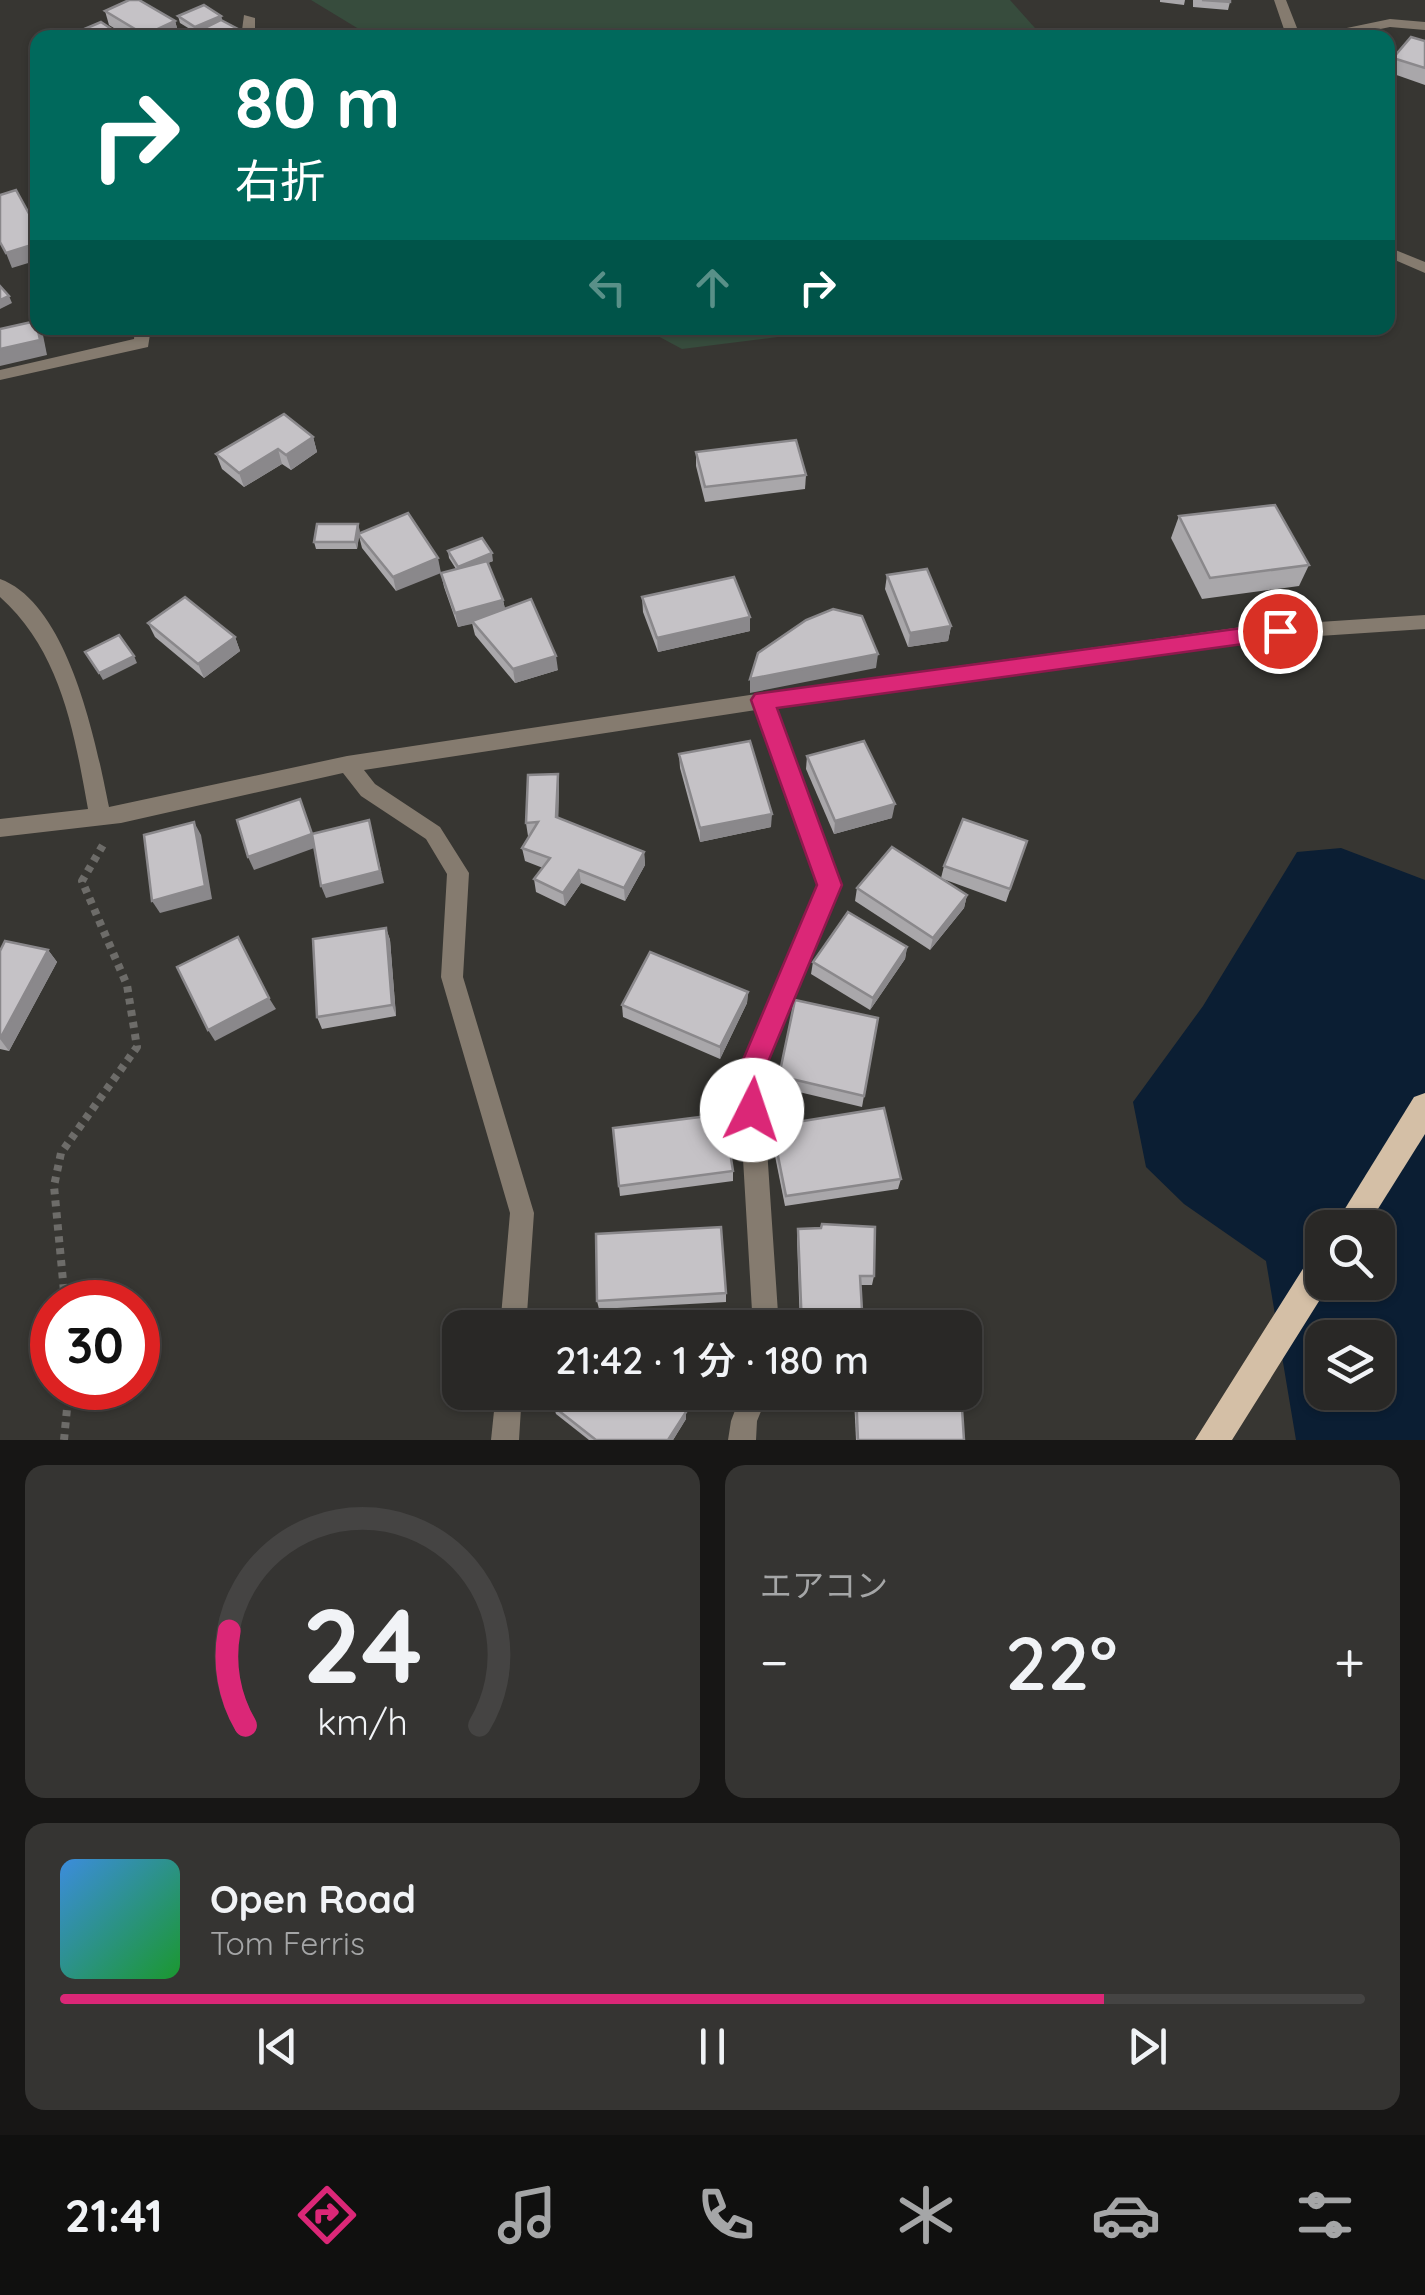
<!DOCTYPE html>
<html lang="ja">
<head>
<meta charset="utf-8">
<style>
	:root { --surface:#292826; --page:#353432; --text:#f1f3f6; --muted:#a5a6a7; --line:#454443; --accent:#db2777 }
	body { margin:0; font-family:Quicksand,"Noto Sans JP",sans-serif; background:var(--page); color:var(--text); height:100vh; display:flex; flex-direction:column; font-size:38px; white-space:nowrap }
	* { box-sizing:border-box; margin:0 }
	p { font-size:32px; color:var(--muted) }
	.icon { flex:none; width:55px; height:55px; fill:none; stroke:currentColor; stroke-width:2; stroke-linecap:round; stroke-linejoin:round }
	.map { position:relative; height:1440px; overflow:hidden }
	.side { display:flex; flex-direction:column; gap:25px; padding:25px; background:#171615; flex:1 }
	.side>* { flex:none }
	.guide { position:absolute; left:30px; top:30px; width:1365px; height:305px; border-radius:20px; box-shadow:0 2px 8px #0004,0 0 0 2px var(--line); background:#00695c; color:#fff; overflow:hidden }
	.tools { position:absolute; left:1305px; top:1210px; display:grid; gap:20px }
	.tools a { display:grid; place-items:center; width:90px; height:90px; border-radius:20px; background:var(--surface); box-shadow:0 2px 8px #0004,0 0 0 2px var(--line); font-size:50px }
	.speed { position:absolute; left:30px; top:1280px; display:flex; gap:20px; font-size:50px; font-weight:700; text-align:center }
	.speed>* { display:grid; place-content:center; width:130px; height:130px; border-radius:50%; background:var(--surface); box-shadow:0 2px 8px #0004,0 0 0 2px var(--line); line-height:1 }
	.speed .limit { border:15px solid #d22; background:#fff; color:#111 }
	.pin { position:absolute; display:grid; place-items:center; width:85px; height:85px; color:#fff; margin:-42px; border:5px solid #fff; border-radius:50%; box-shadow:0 2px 10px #0007 }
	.me { position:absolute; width:110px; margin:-55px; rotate:4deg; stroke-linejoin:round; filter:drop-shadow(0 0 8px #0008) }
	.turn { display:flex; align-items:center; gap:35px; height:210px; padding:0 40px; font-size:45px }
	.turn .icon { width:130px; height:130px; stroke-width:2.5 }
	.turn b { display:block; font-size:70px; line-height:85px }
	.lanes { display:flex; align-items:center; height:95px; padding:0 40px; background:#0003; justify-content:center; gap:50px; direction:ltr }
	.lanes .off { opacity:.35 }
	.big { font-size:75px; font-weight:600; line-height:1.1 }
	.side .widget { flex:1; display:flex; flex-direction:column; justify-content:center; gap:15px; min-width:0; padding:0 35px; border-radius:20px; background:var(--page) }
	.side .dial { align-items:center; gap:0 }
	.dial svg { height:260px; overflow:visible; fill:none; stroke:var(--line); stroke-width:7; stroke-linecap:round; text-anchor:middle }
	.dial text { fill:var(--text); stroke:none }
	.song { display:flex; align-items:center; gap:30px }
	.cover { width:120px; height:120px; border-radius:15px; background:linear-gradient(135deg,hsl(210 70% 55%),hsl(130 70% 35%)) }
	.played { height:10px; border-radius:5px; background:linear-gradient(90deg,var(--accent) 80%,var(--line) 80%) }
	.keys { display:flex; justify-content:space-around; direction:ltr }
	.heat { display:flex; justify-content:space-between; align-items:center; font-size:55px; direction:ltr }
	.side .tiles { flex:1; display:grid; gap:25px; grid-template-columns:1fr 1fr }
	.widget:last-child { grid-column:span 2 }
	.trip { position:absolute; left:442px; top:1310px; width:540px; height:100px; border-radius:20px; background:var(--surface); box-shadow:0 2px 8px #0004,0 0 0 2px var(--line); font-weight:600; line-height:100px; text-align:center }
	.tab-bar { display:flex; height:160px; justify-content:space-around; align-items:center; background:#10100f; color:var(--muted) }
	.tab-bar .icon { width:70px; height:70px }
	.tab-bar .selected { color:var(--accent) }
	.tab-bar b { font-size:45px; color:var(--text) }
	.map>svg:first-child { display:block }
</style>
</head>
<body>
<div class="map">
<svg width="1425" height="1440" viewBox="0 0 1425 1440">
	<rect width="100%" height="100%" fill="#373632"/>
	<g fill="#374c3d">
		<path d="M 311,0 L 1010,0 L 1043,37 L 372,37 Z"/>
		<path d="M 643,328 L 850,328 L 682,349 Z"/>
	</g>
	<path fill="#0b1e33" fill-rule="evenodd" d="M 1341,848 L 1425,880 L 1425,1440 L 1296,1440 L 1266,1261 L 1184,1204 L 1146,1167 L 1133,1102 L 1203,1006 L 1297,852 ZM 1322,1228 L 1378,1228 L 1378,1282 L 1322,1282 ZM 1322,1338 L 1378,1338 L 1378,1392 L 1322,1392 Z"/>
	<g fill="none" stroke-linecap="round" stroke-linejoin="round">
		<g stroke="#6d6c69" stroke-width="8" stroke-dasharray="6 6" stroke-linecap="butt">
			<path d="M 65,1302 L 54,1186 L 61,1153 L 137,1047 L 127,985 L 82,881 L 103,845"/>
			<path d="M 64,1440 L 69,1388"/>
		</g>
		<g fill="#857b6f" fill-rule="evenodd">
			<path d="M 1274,0 L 1286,0 L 1297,28 L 1342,29 L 1390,19 L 1425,22 L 1425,30 L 1390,27 L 1342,37 L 1287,38 Z"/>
			<path d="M 244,15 L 255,18 L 255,38 L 241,38 Z"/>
			<path d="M 1388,247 L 1425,262 L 1425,273 L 1388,257 Z"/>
			<path d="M 135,328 L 151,328 L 148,347 L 0,380 L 0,370 L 134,339 Z"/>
			<path d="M 0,579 C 69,604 96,743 109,807 L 347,756 L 763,693 L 1242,627 L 1425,615 L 1425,629 L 1242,641 L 775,707 L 841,885 L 762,1074 L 779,1328 L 753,1328 L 738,1074 L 819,885 L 756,710 L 364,770 L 375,784 L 440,827 L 469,873 L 463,977 L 534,1213 L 526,1328 L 500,1328 L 510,1213 L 441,977 L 447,874 L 426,839 L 361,796 L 343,773 L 121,823 L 0,837 L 0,819 L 88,809 C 74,731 61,652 0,597 Z"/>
			<path d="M 496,1392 L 522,1392 L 519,1440 L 491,1440 Z"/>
			<path d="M 742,1392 L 769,1392 L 757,1421 L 756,1440 L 728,1440 L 731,1421 Z"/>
		</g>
		<g fill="#d4bfa6" fill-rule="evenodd">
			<path d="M 1425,1093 L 1425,1134 L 1366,1228 L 1333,1228 L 1414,1097 Z"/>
			<path d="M 1322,1251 L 1322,1282 L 1331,1282 L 1232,1440 L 1195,1440 L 1311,1256 Z"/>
		</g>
	</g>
	<g fill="#a9a7aa">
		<path d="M 1160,0 L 1185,0 L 1184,5 L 1160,2 Z"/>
		<path d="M 1193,0 L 1230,0 L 1230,2 L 1228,10 L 1193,7 Z"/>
		<path d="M 105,11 L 175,21 L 179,35 L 174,38 L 130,38 L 109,25 Z"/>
		<path d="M 178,16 L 221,16 L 222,21 L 236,28 L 238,35 L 234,38 L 200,38 L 199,34 L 198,34 L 180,23 Z"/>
		<path d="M 1425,41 L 1425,85 L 1388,72 L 1393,58 Z"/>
		<path d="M 313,437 L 317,452 L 291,470 L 282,464 L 244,487 L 222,469 L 216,454 Z"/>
		<path d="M 696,452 L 806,475 L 805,489 L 705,502 L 696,466 Z"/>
		<path d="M 408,513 L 396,591 L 362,548 L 359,536 L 357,549 L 316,549 L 314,542 L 358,524 L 359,533 Z"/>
		<path d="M 1179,516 L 1309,565 L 1299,586 L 1202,599 L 1171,538 Z"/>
		<path d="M 448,551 L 493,561 L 488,563 L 503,600 L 505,609 L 558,670 L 515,683 L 475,635 L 472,623 L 458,627 L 444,587 L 441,573 L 456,569 L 449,558 Z"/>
		<path d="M 887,575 L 951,626 L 948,641 L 908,647 L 885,589 Z"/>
		<path d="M 642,597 L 750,617 L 750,631 L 658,652 L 643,612 Z"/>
		<path d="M 148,623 L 235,637 L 240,651 L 204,678 L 155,637 Z"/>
		<path d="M 679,754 L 771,827 L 700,842 L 680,768 Z"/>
		<path d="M 807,756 L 892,818 L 834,834 L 806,769 Z"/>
		<path d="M 558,774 L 559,787 L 558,818 L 644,852 L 645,865 L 625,901 L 581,883 L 565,906 L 536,892 L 534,879 L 543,868 L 525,861 L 522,848 L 530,836 L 528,836 L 526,823 Z"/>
		<path d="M 1027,841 L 1006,902 L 943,879 L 967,895 L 964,908 L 930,950 L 855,901 L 857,888 L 941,878 L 944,866 Z"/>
		<path d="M 386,928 L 390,940 L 396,1016 L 322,1029 L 317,1017 Z"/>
		<path d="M 907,947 L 905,959 L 870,1010 L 811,974 L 813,962 Z"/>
		<path d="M 48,950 L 57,962 L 9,1051 L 0,1049 L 0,951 Z"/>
		<path d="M 748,992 L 747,1003 L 720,1059 L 623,1017 L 622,1005 Z"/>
		<path d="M 878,1018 L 862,1107 L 778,1087 L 779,1076 Z"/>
		<path d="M 772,1126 L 901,1179 L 898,1189 L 785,1206 L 771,1136 Z"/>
		<path d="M 613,1128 L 733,1171 L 733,1181 L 620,1196 Z"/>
		<path d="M 798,1229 L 874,1276 L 872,1285 L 861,1285 L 863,1328 L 800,1328 L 797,1238 Z"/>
		<path d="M 726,1293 L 726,1302 L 599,1309 L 597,1301 Z"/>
		<path d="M 856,1392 L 935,1392 L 964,1440 L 856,1440 L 854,1398 Z"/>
		<path d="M 554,1407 L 686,1412 L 686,1419 L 673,1440 L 589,1440 L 556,1414 Z"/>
	</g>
	<g fill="#8a888b">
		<path d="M 221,16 L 223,23 L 199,31 L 199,34 L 198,34 L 195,27 Z"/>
		<path d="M 175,21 L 179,35 L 174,38 L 145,38 L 145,35 Z"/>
		<path d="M 236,28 L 238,35 L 234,38 L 217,38 Z"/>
		<path d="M 38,243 L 38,260 L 12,268 L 6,253 Z"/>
		<path d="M 9,296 L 12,303 L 0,309 L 0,300 Z"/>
		<path d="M 38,328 L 39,328 L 43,335 L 47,355 L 0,366 L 0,349 Z"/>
		<path d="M 313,437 L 317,452 L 291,470 L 286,455 Z"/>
		<path d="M 278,449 L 282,464 L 244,487 L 239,473 Z"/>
		<path d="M 358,524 L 360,531 L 357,549 L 355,542 Z"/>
		<path d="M 492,553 L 493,561 L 459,574 L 458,567 Z"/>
		<path d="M 438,558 L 441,573 L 396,591 L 393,577 Z"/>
		<path d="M 503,600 L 506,614 L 472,621 L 472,624 L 458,627 L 455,613 Z"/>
		<path d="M 750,617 L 750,631 L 658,652 L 657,638 Z"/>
		<path d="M 951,626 L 948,641 L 908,647 L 910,633 Z"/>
		<path d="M 235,637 L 240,651 L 204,678 L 198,664 Z"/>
		<path d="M 878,654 L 876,668 L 750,693 L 750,679 Z"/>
		<path d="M 134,656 L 137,663 L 103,680 L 99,673 Z"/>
		<path d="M 556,656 L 558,670 L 515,683 L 513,669 Z"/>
		<path d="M 558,774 L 559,787 L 558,831 L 556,817 Z"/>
		<path d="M 895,804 L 892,818 L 834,834 L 835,821 Z"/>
		<path d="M 772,814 L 771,827 L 700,842 L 700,828 Z"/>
		<path d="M 369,820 L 384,883 L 326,898 L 321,886 Z"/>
		<path d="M 194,822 L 201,835 L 212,899 L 160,913 L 152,901 Z"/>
		<path d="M 312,834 L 317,847 L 254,870 L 248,857 Z"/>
		<path d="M 644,852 L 645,865 L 625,901 L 624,888 Z"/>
		<path d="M 579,870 L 581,883 L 565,906 L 563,893 Z"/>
		<path d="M 967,895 L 964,908 L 930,950 L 933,938 Z"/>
		<path d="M 386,928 L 390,940 L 396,1016 L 392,1005 Z"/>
		<path d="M 907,947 L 905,959 L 870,1010 L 873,998 Z"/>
		<path d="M 48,950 L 57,962 L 9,1051 L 0,1039 Z"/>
		<path d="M 748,992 L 747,1003 L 720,1059 L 720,1047 Z"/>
		<path d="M 269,998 L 276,1009 L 215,1041 L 208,1030 Z"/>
		<path d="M 686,1412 L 686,1419 L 673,1440 L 668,1440 Z"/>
	</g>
	<g fill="#c5c2c6" stroke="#8a888b" stroke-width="2.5">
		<path d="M 129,0 L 139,0 L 175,21 L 145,35 L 105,11 Z"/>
		<path d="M 1202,0 L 1230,0 L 1230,2 Z"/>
		<path d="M 204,5 L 221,16 L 195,27 L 178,16 Z"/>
		<path d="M 221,20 L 236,28 L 217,38 L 210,38 L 199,31 Z"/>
		<path d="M 101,22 L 122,36 L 118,38 L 70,38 L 68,36 Z"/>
		<path d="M 1411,37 L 1425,41 L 1425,68 L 1393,58 Z"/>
		<path d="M 16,190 L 38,230 L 38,243 L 6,253 L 0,242 L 0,195 Z"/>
		<path d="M 0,286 L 9,296 L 0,300 Z"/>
		<path d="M 36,321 L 40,340 L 0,349 L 0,329 Z"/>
		<path d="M 284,414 L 313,437 L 286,455 L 278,449 L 239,473 L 216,454 Z"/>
		<path d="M 796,440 L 806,475 L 705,487 L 696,452 Z"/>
		<path d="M 1275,505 L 1309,565 L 1210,578 L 1179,516 Z"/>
		<path d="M 408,513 L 438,558 L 393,577 L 358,534 Z"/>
		<path d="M 317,524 L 358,524 L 355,542 L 314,542 Z"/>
		<path d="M 482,538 L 492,553 L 458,567 L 448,551 Z"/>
		<path d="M 487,561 L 503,600 L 455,613 L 441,573 Z"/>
		<path d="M 927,569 L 951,626 L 910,633 L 887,575 Z"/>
		<path d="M 734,577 L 750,617 L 657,638 L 642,597 Z"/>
		<path d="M 185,597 L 235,637 L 198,664 L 148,623 Z"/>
		<path d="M 531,599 L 556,656 L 513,669 L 472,621 Z"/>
		<path d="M 833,609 L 862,616 L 878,654 L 750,679 L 758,653 L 806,620 Z"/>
		<path d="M 119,635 L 134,656 L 99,673 L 85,652 Z"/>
		<path d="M 750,741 L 772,814 L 700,828 L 679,754 Z"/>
		<path d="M 864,741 L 895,804 L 835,821 L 807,756 Z"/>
		<path d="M 558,774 L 556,817 L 644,852 L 624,888 L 579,870 L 563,893 L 534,879 L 550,858 L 522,848 L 538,822 L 526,823 L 528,775 Z"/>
		<path d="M 300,799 L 312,834 L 248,857 L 237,820 Z"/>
		<path d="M 963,819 L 1027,841 L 1010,889 L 944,866 Z"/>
		<path d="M 369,820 L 380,871 L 321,886 L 312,834 Z"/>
		<path d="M 194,822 L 205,886 L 152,901 L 144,835 Z"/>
		<path d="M 892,847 L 967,895 L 933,938 L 857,888 Z"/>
		<path d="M 848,912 L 907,947 L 873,998 L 813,962 Z"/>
		<path d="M 386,928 L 392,1005 L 317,1017 L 313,939 Z"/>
		<path d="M 238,937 L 269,998 L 208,1030 L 177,967 Z"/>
		<path d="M 5,941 L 48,950 L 0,1039 L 0,951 Z"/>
		<path d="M 650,952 L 748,992 L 720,1047 L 622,1005 Z"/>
		<path d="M 795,1000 L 878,1018 L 864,1096 L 779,1076 Z"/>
		<path d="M 884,1108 L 901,1179 L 786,1196 L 772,1126 Z"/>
		<path d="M 724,1114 L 733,1171 L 619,1186 L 613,1128 Z"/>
		<path d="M 822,1224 L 875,1227 L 874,1276 L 860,1276 L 863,1328 L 802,1328 L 798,1229 L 821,1228 Z"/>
		<path d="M 721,1227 L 726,1293 L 597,1301 L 596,1234 Z"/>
		<path d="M 563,1392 L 660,1392 L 686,1412 L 668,1440 L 596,1440 L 554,1407 Z"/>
		<path d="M 856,1392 L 961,1393 L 964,1440 L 858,1440 Z"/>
	</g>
	<path fill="#db2777" stroke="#8e194d" stroke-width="2.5" d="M 1280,623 L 1291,631 L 1280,639 L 777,708 L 842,885 L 763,1074 L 766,1110 L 762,1120 L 752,1123 L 743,1120 L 737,1074 L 817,885 L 751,700 L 755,694 Z"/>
</svg>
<div class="tools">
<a><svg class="icon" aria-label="search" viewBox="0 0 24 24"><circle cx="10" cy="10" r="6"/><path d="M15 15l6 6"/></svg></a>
<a><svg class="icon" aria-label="layers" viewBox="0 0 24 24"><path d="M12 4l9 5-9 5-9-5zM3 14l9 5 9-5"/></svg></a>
</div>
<div class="speed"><div class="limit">30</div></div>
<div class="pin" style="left:1280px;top:631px;background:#d93025"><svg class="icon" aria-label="arrive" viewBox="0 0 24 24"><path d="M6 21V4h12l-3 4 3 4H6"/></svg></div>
<svg class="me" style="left:752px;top:1110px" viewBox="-20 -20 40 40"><circle r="19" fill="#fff"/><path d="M0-13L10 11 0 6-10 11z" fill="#db2777"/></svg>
<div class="trip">21:42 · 1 分 · 180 m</div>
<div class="guide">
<div class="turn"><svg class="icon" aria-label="right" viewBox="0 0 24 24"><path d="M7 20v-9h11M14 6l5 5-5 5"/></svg><div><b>80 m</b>右折</div></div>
<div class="lanes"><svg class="icon off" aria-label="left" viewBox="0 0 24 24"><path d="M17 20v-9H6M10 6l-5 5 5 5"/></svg><svg class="icon off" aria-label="ahead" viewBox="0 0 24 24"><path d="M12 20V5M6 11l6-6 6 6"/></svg><svg class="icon" aria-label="right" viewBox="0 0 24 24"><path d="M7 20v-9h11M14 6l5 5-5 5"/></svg></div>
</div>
</div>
<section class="side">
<div class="tiles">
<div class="widget dial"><svg viewBox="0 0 100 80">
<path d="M14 69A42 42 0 1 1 86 69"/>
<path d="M14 69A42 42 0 0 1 9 40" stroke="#db2777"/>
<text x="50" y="56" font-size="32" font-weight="700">24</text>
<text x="50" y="72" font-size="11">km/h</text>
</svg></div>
<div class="widget"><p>エアコン</p>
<div class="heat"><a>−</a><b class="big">22°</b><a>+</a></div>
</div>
<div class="widget">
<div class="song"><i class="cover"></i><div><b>Open Road</b><p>Tom Ferris</p></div></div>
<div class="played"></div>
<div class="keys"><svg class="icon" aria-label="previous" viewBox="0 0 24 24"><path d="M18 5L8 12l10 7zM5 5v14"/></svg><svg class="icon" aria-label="pause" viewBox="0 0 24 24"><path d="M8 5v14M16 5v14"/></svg><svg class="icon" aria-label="next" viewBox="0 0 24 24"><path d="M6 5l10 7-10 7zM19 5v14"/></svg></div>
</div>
</div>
</section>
<nav class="tab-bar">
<b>21:41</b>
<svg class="icon selected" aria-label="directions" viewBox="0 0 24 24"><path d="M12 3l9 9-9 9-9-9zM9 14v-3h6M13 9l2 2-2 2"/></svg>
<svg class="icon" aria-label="music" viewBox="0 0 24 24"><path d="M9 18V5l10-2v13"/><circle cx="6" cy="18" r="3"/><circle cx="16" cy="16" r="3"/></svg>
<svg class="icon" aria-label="phone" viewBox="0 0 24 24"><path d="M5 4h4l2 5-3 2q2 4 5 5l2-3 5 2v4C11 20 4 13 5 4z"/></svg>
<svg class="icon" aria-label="climate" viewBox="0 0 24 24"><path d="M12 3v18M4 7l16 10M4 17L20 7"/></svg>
<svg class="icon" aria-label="car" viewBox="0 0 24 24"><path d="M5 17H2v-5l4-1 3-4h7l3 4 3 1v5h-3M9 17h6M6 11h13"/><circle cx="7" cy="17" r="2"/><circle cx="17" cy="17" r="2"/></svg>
<svg class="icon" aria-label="filters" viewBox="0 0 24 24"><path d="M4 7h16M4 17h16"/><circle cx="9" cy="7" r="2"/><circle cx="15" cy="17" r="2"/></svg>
</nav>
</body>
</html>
